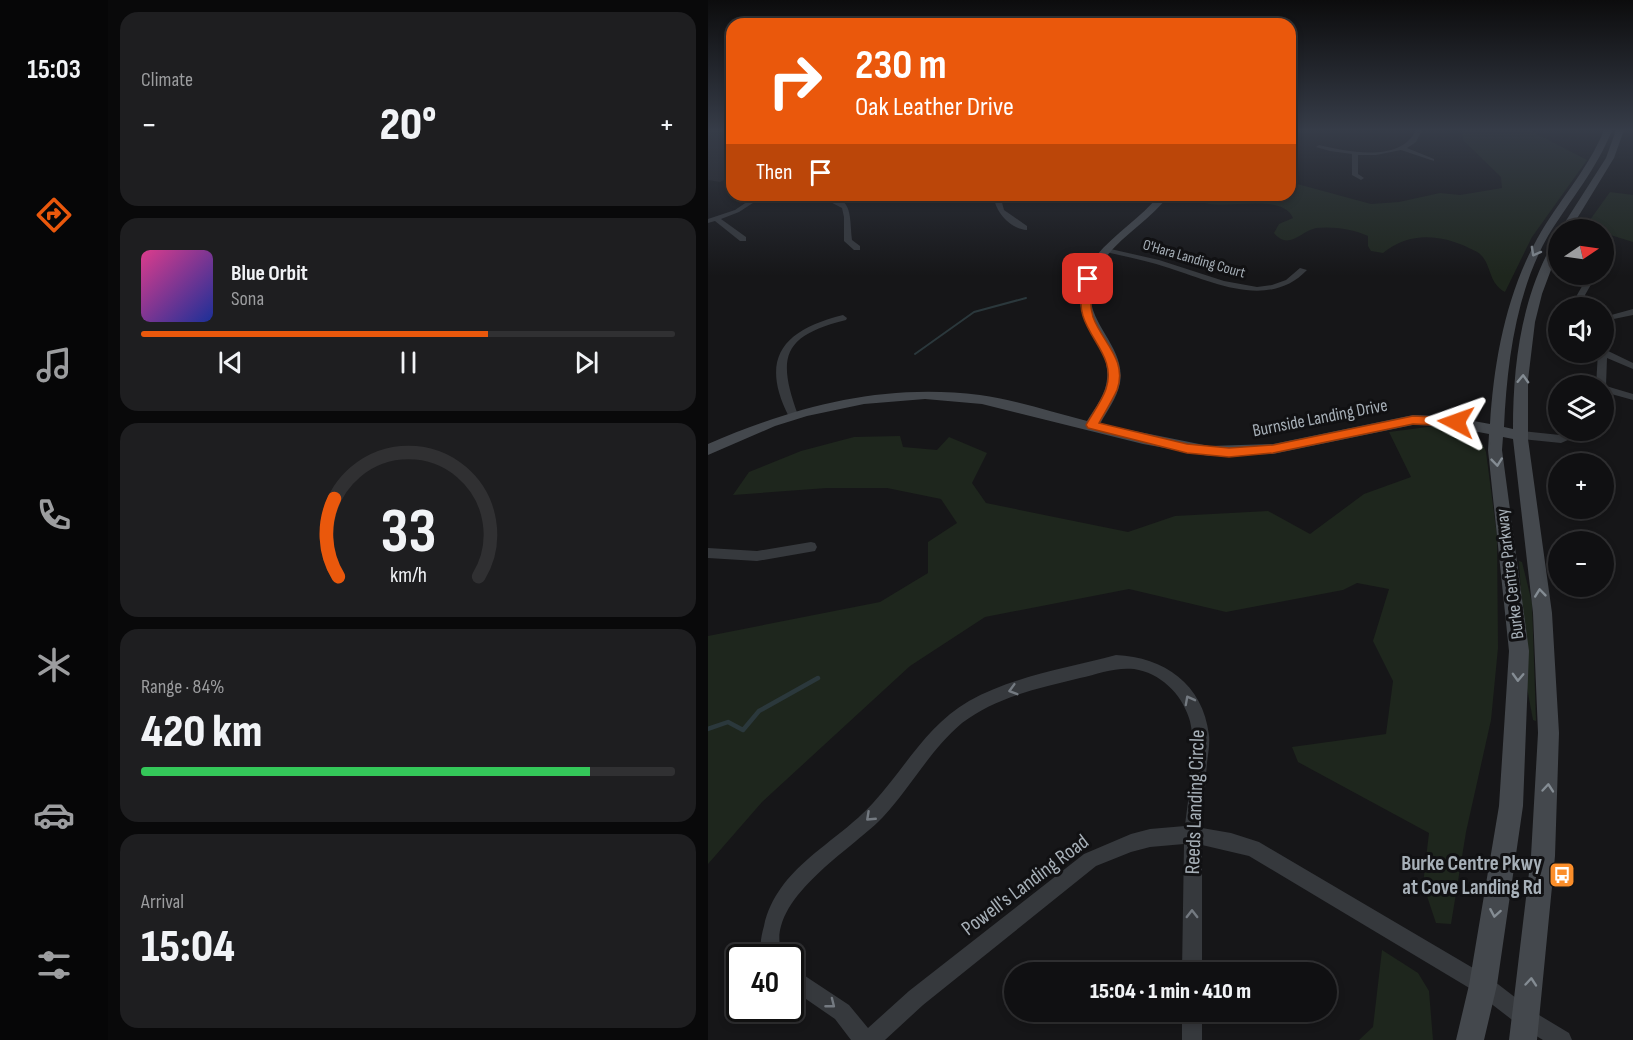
<!DOCTYPE html>
<html lang="en">
<head>
<meta charset="utf-8">
<style>
	:root { --surface:#101012; --page:#1e1e20; --text:#f1f3f6; --muted:#9c9d9f; --line:#303032; --accent:#ea580c }
	body { margin:0; font-family:"Sofia Sans Condensed",sans-serif; background:var(--page); color:var(--text); height:100vh; display:flex; flex-direction:column; font-size:22px; white-space:nowrap }
	* { box-sizing:border-box; margin:0 }
	p { font-size:20px; color:var(--muted) }
	.icon { flex:none; width:33px; height:33px; fill:none; stroke:currentColor; stroke-width:2; stroke-linecap:round; stroke-linejoin:round }
	.map { position:relative; flex:1; overflow:hidden }
	.panel { display:flex; flex-direction:column; gap:12px; padding:12px; background:#09090a; width:600px }
	.panel>* { flex:none }
	.hud { position:absolute; left:18px; top:18px; width:570px; height:183px; border-radius:18px; box-shadow:0 3px 9px #0003,0 0 0 2px var(--line); background:#ea580c; color:#fff; overflow:hidden }
	.needle { width:39px; rotate:77deg }
	.tools { position:absolute; left:840px; top:219px; display:grid; gap:12px }
	.tools a { display:grid; place-items:center; width:66px; height:66px; border-radius:50%; background:var(--surface); box-shadow:0 3px 9px #0003,0 0 0 2px var(--line); font-size:30px }
	.speed { position:absolute; left:18px; top:944px; display:flex; gap:12px; font-size:30px; font-weight:700; text-align:center }
	.speed>* { display:grid; place-content:center; width:78px; height:78px; border-radius:50%; background:var(--surface); box-shadow:0 3px 9px #0003,0 0 0 2px var(--line); line-height:1 }
	.speed .limit { border:3px solid #111; border-radius:9px; background:#fff; color:#111 }
	.pin { position:absolute; display:grid; place-items:center; width:51px; height:51px; color:#fff; margin:-26px; border-radius:12px; box-shadow:0 3px 9px #0006 }
	.me { position:absolute; width:66px; margin:-33px; rotate:274deg; stroke-linejoin:round; filter:drop-shadow(0 0 4px #0008) }
	.turn { display:flex; align-items:center; gap:21px; height:126px; padding:0 30px; font-size:27px }
	.turn .icon { width:78px; height:78px; stroke-width:2.5 }
	.turn b { display:block; font-size:42px; line-height:51px }
	.then { display:flex; align-items:center; height:57px; padding:0 30px; background:#0003; gap:12px; font-size:22px }
	.big { font-size:45px; font-weight:800; line-height:1.1 }
	.panel .widget { flex:1; display:flex; flex-direction:column; justify-content:center; gap:9px; min-width:0; padding:0 21px; border-radius:18px; background:var(--page) }
	.panel .dial { align-items:center; gap:0 }
	.dial svg { height:156px; overflow:visible; fill:none; stroke:var(--line); stroke-width:7; stroke-linecap:round; text-anchor:middle }
	.dial text { fill:var(--text); stroke:none }
	.song { display:flex; align-items:center; gap:18px }
	.cover { width:72px; height:72px; border-radius:9px; background:linear-gradient(135deg,hsl(330 70% 55%),hsl(230 70% 35%)) }
	.played { height:6px; border-radius:3px; background:linear-gradient(90deg,var(--accent) 65%,var(--line) 65%) }
	.keys { display:flex; justify-content:space-around; direction:ltr }
	.heat { display:flex; justify-content:space-between; align-items:center; font-size:33px; direction:ltr }
	.charge { height:9px; border-radius:4px; background:linear-gradient(90deg,#34c759 84%,var(--line) 0) }
	.trip { position:absolute; left:296px; top:962px; width:333px; height:60px; border-radius:30px; background:var(--surface); box-shadow:0 3px 9px #0003,0 0 0 2px var(--line); font-weight:800; line-height:60px; text-align:center }
	main { display:flex; flex:1; min-height:0 }
	.tab-bar { display:flex; flex-direction:column; width:108px; justify-content:space-around; align-items:center; background:#060607; color:var(--muted) }
	.tab-bar .icon { width:42px; height:42px }
	.tab-bar .current { color:var(--accent) }
	.tab-bar b { font-size:27px; color:var(--text) }
	.map>svg:first-child { display:block }
</style>
</head>
<body>
<main>
<nav class="tab-bar">
<b>15:03</b>
<svg class="icon current" aria-label="directions" viewBox="0 0 24 24"><path d="M12 3l9 9-9 9-9-9zM9 14v-3h6M13 9l2 2-2 2"/></svg>
<svg class="icon" aria-label="music" viewBox="0 0 24 24"><path d="M9 18V5l10-2v13"/><circle cx="6" cy="18" r="3"/><circle cx="16" cy="16" r="3"/></svg>
<svg class="icon" aria-label="phone" viewBox="0 0 24 24"><path d="M5 4h4l2 5-3 2q2 4 5 5l2-3 5 2v4C11 20 4 13 5 4z"/></svg>
<svg class="icon" aria-label="climate" viewBox="0 0 24 24"><path d="M12 3v18M4 7l16 10M4 17L20 7"/></svg>
<svg class="icon" aria-label="car" viewBox="0 0 24 24"><path d="M5 17H2v-5l4-1 3-4h7l3 4 3 1v5h-3M9 17h6M6 11h13"/><circle cx="7" cy="17" r="2"/><circle cx="17" cy="17" r="2"/></svg>
<svg class="icon" aria-label="filters" viewBox="0 0 24 24"><path d="M4 7h16M4 17h16"/><circle cx="9" cy="7" r="2"/><circle cx="15" cy="17" r="2"/></svg>
</nav>
<section class="panel">
<div class="widget"><p>Climate</p>
<div class="heat"><a>−</a><b class="big">20°</b><a>+</a></div>
</div>
<div class="widget">
<div class="song"><i class="cover"></i><div><b>Blue Orbit</b><p>Sona</p></div></div>
<div class="played"></div>
<div class="keys"><svg class="icon" aria-label="previous" viewBox="0 0 24 24"><path d="M18 5L8 12l10 7zM5 5v14"/></svg><svg class="icon" aria-label="pause" viewBox="0 0 24 24"><path d="M8 5v14M16 5v14"/></svg><svg class="icon" aria-label="next" viewBox="0 0 24 24"><path d="M6 5l10 7-10 7zM19 5v14"/></svg></div>
</div>
<div class="widget dial"><svg viewBox="0 0 100 80">
<path d="M14 69A42 42 0 1 1 86 69"/>
<path d="M14 69A42 42 0 0 1 12 29" stroke="#ea580c"/>
<text x="50" y="56" font-size="32" font-weight="700">33</text>
<text x="50" y="72" font-size="11">km/h</text>
</svg></div>
<div class="widget"><p>Range · 84%</p><b class="big">420 km</b><div class="charge"></div></div>
<div class="widget"><p>Arrival</p><b class="big">15:04</b></div>
</section>
<div class="map">
<svg width="925" height="1040" viewBox="0 0 925 1040">
	<rect width="100%" height="100%" fill="#161618"/>
	<path fill="#222225" d="M 0,130 L 24,130 L 24,176 L 12,182 L 0,180 Z"/>
	<g fill="#1e261d">
		<path d="M 754,130 L 821,130 L 879,160 L 824,237 L 797,292 C 780,283 784,265 772,254 C 769,251 762,249 759,247 C 731,234 700,232 675,253 L 663,251 L 660,246 L 660,236 C 647,229 623,226 608,228 C 593,231 581,251 566,233 L 571,224 L 585,218 C 572,188 501,218 480,195 L 582,195 L 582,182 L 663,204 L 691,202 L 732,193 L 752,195 L 794,188 L 793,177 L 755,140 Z"/>
		<path d="M 902,192 L 925,195 L 925,242 L 896,233 L 896,230 L 877,227 Z"/>
		<path d="M 727,426 C 749,429 770,428 778,452 L 789,536 L 790,648 L 783,720 L 758,832 L 743,924 L 728,923 L 715,884 L 721,833 L 590,762 L 584,747 L 678,734 L 685,681 L 665,641 L 681,589 L 649,583 L 635,590 L 518,612 L 421,589 L 277,617 L 202,666 L 54,802 L 0,864 L 0,636 L 172,602 L 220,573 L 220,542 L 249,523 L 233,499 L 179,488 L 119,488 L 25,495 L 41,472 L 93,451 L 146,437 L 192,436 L 195,447 L 229,450 L 241,437 L 279,453 L 264,483 L 278,503 L 420,532 L 467,516 L 560,511 L 602,534 L 656,494 L 703,477 L 681,432 Z"/>
		<path d="M 811,561 L 814,562 L 824,603 L 828,721 L 825,720 L 819,688 Z"/>
		<path d="M 674,950 L 710,973 L 721,991 L 725,1040 L 651,1040 L 665,1027 Z"/>
	</g>
	<g fill="none" stroke-linecap="round" stroke-linejoin="round">
		<path stroke="#2b383c" stroke-width="2" d="M 207,354 L 266,312 L 318,298"/>
		<path stroke="#2b383c" stroke-width="4.5" d="M 0,729 L 20,722 L 35,730 L 51,711 L 110,678"/>
		<g fill="#36393d" fill-rule="evenodd">
			<path d="M 708,130 L 714,130 L 708,142 L 699,148 L 726,159 L 726,161 L 693,150 L 668,155 L 650,155 L 650,174 L 656,178 L 653,180 L 644,175 L 644,154 L 622,151 L 608,147 L 611,145 C 640,152 693,163 708,130 Z"/>
			<path d="M 49,195 L 57,195 L 31,212 L 13,219 L 38,237 L 38,241 L 32,241 L 7,221 L 0,223 L 0,219 L 27,210 Z"/>
			<path d="M 109,195 C 146,195 141,212 144,240 L 152,246 L 152,250 L 146,250 L 136,241 L 136,217 L 134,208 Z"/>
			<path d="M 286,195 L 292,195 L 296,210 L 319,226 L 319,230 C 302,229 286,211 286,195 Z"/>
			<path d="M 398,248 L 451,260 L 516,281 L 549,287 L 564,285 L 578,280 L 592,268 L 599,270 C 561,310 505,282 461,268 C 440,261 419,257 398,252 Z"/>
			<path d="M 896,254 L 900,256 L 900,261 L 896,263 Z"/>
			<path d="M 881,274 L 889,274 L 877,295 L 880,308 L 872,308 L 869,295 Z"/>
			<path d="M 925,309 L 925,315 L 896,321 L 896,317 Z"/>
			<path d="M 135,315 L 139,318 L 138,320 C 74,336 69,357 90,415 L 85,418 L 81,417 C 51,358 75,330 135,315 Z"/>
			<path d="M 896,336 L 900,339 L 901,345 L 896,348 Z"/>
			<path d="M 896,349 L 925,363 L 925,369 L 899,358 L 898,386 L 925,394 L 925,400 L 896,392 L 896,386 L 888,386 L 890,352 L 896,352 Z"/>
			<path d="M 866,430 L 883,430 L 853,443 L 813,439 L 808,435 L 813,431 L 852,435 Z"/>
			<path d="M 103,542 L 107,543 L 109,547 L 107,551 L 49,561 L 0,558 L 0,548 L 49,551 Z"/>
			<path d="M 408,655 C 456,657 495,684 501,735 C 502,744 500,754 499,763 C 497,784 496,806 494,828 L 523,833 L 551,842 L 782,978 L 826,1012 L 861,1033 L 864,1040 L 835,1040 L 812,1026 L 768,992 L 541,856 L 494,845 L 494,972 L 474,972 L 476,844 L 442,847 L 423,852 L 388,866 L 215,1005 L 177,1040 L 143,1040 L 127,1019 L 82,988 L 82,966 L 141,1005 L 160,1028 L 201,991 L 376,854 L 423,834 L 442,829 L 477,826 C 480,797 490,745 481,718 C 473,693 452,673 426,669 C 407,667 390,674 372,678 C 331,688 288,697 254,723 C 222,750 203,787 175,817 C 144,850 52,902 75,957 L 55,957 C 51,946 53,937 56,926 C 69,867 128,844 165,803 C 197,768 219,725 261,701 C 306,676 359,668 408,655 Z"/>
			<rect x="474" y="1011" width="20" height="29"/>
		</g>
		<g fill="#44484d" fill-rule="evenodd">
			<path d="M 896,130 L 904,130 C 889,169 862,200 840,236 C 808,292 799,363 796,427 L 805,429 C 805,370 812,309 838,256 C 841,249 843,240 850,238 L 850,251 L 834,294 L 827,322 L 820,380 L 820,439 L 844,613 L 851,733 L 847,856 L 829,1040 L 801,1040 L 823,856 L 830,733 L 825,613 L 805,439 L 795,437 L 794,450 L 821,651 L 815,806 L 789,985 L 776,1040 L 748,1040 L 761,985 L 791,806 L 801,651 L 780,450 L 781,434 L 738,426 L 705,425 L 565,454 L 501,456 L 435,444 L 274,404 L 217,399 L 156,404 L 99,416 L 67,426 L 0,455 L 0,444 C 89,406 174,383 272,395 C 308,400 344,412 379,421 C 387,408 398,394 399,379 C 403,342 360,319 374,280 C 388,243 428,225 451,195 L 461,195 C 439,225 397,244 385,280 C 371,320 419,344 412,383 C 409,398 399,411 392,424 L 501,446 L 565,444 L 705,415 L 738,416 L 782,424 C 786,361 798,295 829,239 C 850,201 880,170 896,130 Z"/>
			<path d="M 908,130 L 916,130 L 906,158 L 862,230 L 852,230 L 898,158 Z"/>
		</g>
	</g>
	<defs><path id="oneway-chevron" d="M-2-3.5L2.5 0L-2 3.5" fill="none" stroke-width="1.6" stroke-linecap="round" stroke-linejoin="round" transform="scale(1.5)"/></defs>
	<g stroke="#848c93">
		<use href="#oneway-chevron" transform="translate(827 252) rotate(119)"/>
		<use href="#oneway-chevron" transform="translate(815 379) rotate(-88)"/>
		<use href="#oneway-chevron" transform="translate(789 462) rotate(84)"/>
		<use href="#oneway-chevron" transform="translate(832 593) rotate(-96)"/>
		<use href="#oneway-chevron" transform="translate(810 677) rotate(92)"/>
		<use href="#oneway-chevron" transform="translate(840 788) rotate(-85)"/>
		<use href="#oneway-chevron" transform="translate(787 913) rotate(100)"/>
		<use href="#oneway-chevron" transform="translate(823 982) rotate(-85)"/>
	</g>
	<g stroke="#747a81">
		<use href="#oneway-chevron" transform="translate(305 690) rotate(164)"/>
		<use href="#oneway-chevron" transform="translate(481 700) rotate(-118)"/>
		<use href="#oneway-chevron" transform="translate(162 817) rotate(137)"/>
		<use href="#oneway-chevron" transform="translate(484 914) rotate(-90)"/>
		<use href="#oneway-chevron" transform="translate(123 1004) rotate(38)"/>
	</g>
	<linearGradient id="sky" x2="0" y2="1"><stop stop-color="#0c0c0d"/><stop offset="0.47" stop-color="#363c48"/><stop offset="1" stop-color="#363c48" stop-opacity="0"/></linearGradient>
	<rect width="925" height="276" fill="url(#sky)"/>
	<path fill="#ea580c" stroke="#983908" stroke-width="1.5" d="M 380,277 L 384,279 C 383,292 381,304 385,317 C 394,342 420,360 409,390 C 404,401 397,412 391,423 L 479,444 L 521,448 L 565,445 L 705,416 L 748,418 L 754,422 L 748,426 L 705,424 L 565,453 L 521,457 L 479,453 L 380,428 L 378,425 C 384,414 394,401 398,389 C 408,359 383,342 375,316 C 371,304 374,292 375,279 Z"/>
	<defs>
		<g id="bus-square" transform="scale(1.35)"><rect x="-9" y="-9" width="18" height="18" rx="4" fill="#fb8e2a" stroke="#111113"/><path d="M-5-6H5V4H4V6H2V4H-2V6H-4V4H-5ZM-3.5-4V0h7V-4ZM-3.5 1.2v1.5H-2V1.2ZM2 1.2v1.5H3.5V1.2Z" fill="#fff"/></g>
	</defs>
	<g fill-rule="evenodd">
		<use href="#bus-square" x="854" y="875"/>
	</g>
	<g text-anchor="middle" dominant-baseline="central" stroke-width="6" stroke-linejoin="round" paint-order="stroke">
		<g font-size="15" fill="#a7b0b8" stroke="#111113">
			<text transform="translate(486 259) rotate(16)">O'Hara Landing Court</text>
		</g>
		<g font-size="18" fill="#a7b0b8" stroke="#111113">
			<text transform="translate(612 418) rotate(-11)">Burnside Landing Drive</text>
			<text transform="translate(802 574) rotate(-97)">Burke Centre Parkway</text>
		</g>
		<g font-size="21" fill="#a7b0b8" stroke="#111113">
			<text transform="translate(487 802) rotate(-88)">Reeds Landing Circle</text>
			<text transform="translate(317 885) rotate(-37)">Powell's Landing Road</text>
		</g>
		<g font-size="21" font-weight="bold" fill="#a7b0b8" stroke="#111113" text-anchor="end">
			<text x="834" y="863">Burke Centre Pkwy<tspan x="834" dy="24">at Cove Landing Rd</tspan></text>
		</g>
	</g>
</svg>
<div class="tools">
<a><svg class="needle" viewBox="-14 -14 28 28"><path d="M0-13l5 13h-10z" fill="#e53935"/><path d="M0 13l5-13h-10z" fill="#9c9d9f"/></svg></a>
<a><svg class="icon" aria-label="sound" viewBox="0 0 24 24"><path d="M4 9h4l5-4v14l-5-4H4zM17 9q2 3 0 6"/></svg></a>
<a><svg class="icon" aria-label="layers" viewBox="0 0 24 24"><path d="M12 4l9 5-9 5-9-5zM3 14l9 5 9-5"/></svg></a>
<a>+</a>
<a>−</a>
</div>
<div class="speed"><div class="limit">40</div></div>
<div class="pin" style="left:380px;top:279px;background:#d93025"><svg class="icon" aria-label="arrive" viewBox="0 0 24 24"><path d="M6 21V4h12l-3 4 3 4H6"/></svg></div>
<svg class="me" style="left:748px;top:422px" viewBox="-20 -20 40 40"><path d="M0-17L14 15 0 8-14 15z" fill="#ea580c" stroke="#fff" stroke-width="4"/></svg>
<div class="trip">15:04 · 1 min · 410 m</div>
<div class="hud">
<div class="turn"><svg class="icon" aria-label="right" viewBox="0 0 24 24"><path d="M7 20v-9h11M14 6l5 5-5 5"/></svg><div><b>230 m</b>Oak Leather Drive</div></div>
<div class="then">Then<svg class="icon" aria-label="arrive" viewBox="0 0 24 24"><path d="M6 21V4h12l-3 4 3 4H6"/></svg></div>
</div>
</div>
</main>
</body>
</html>
